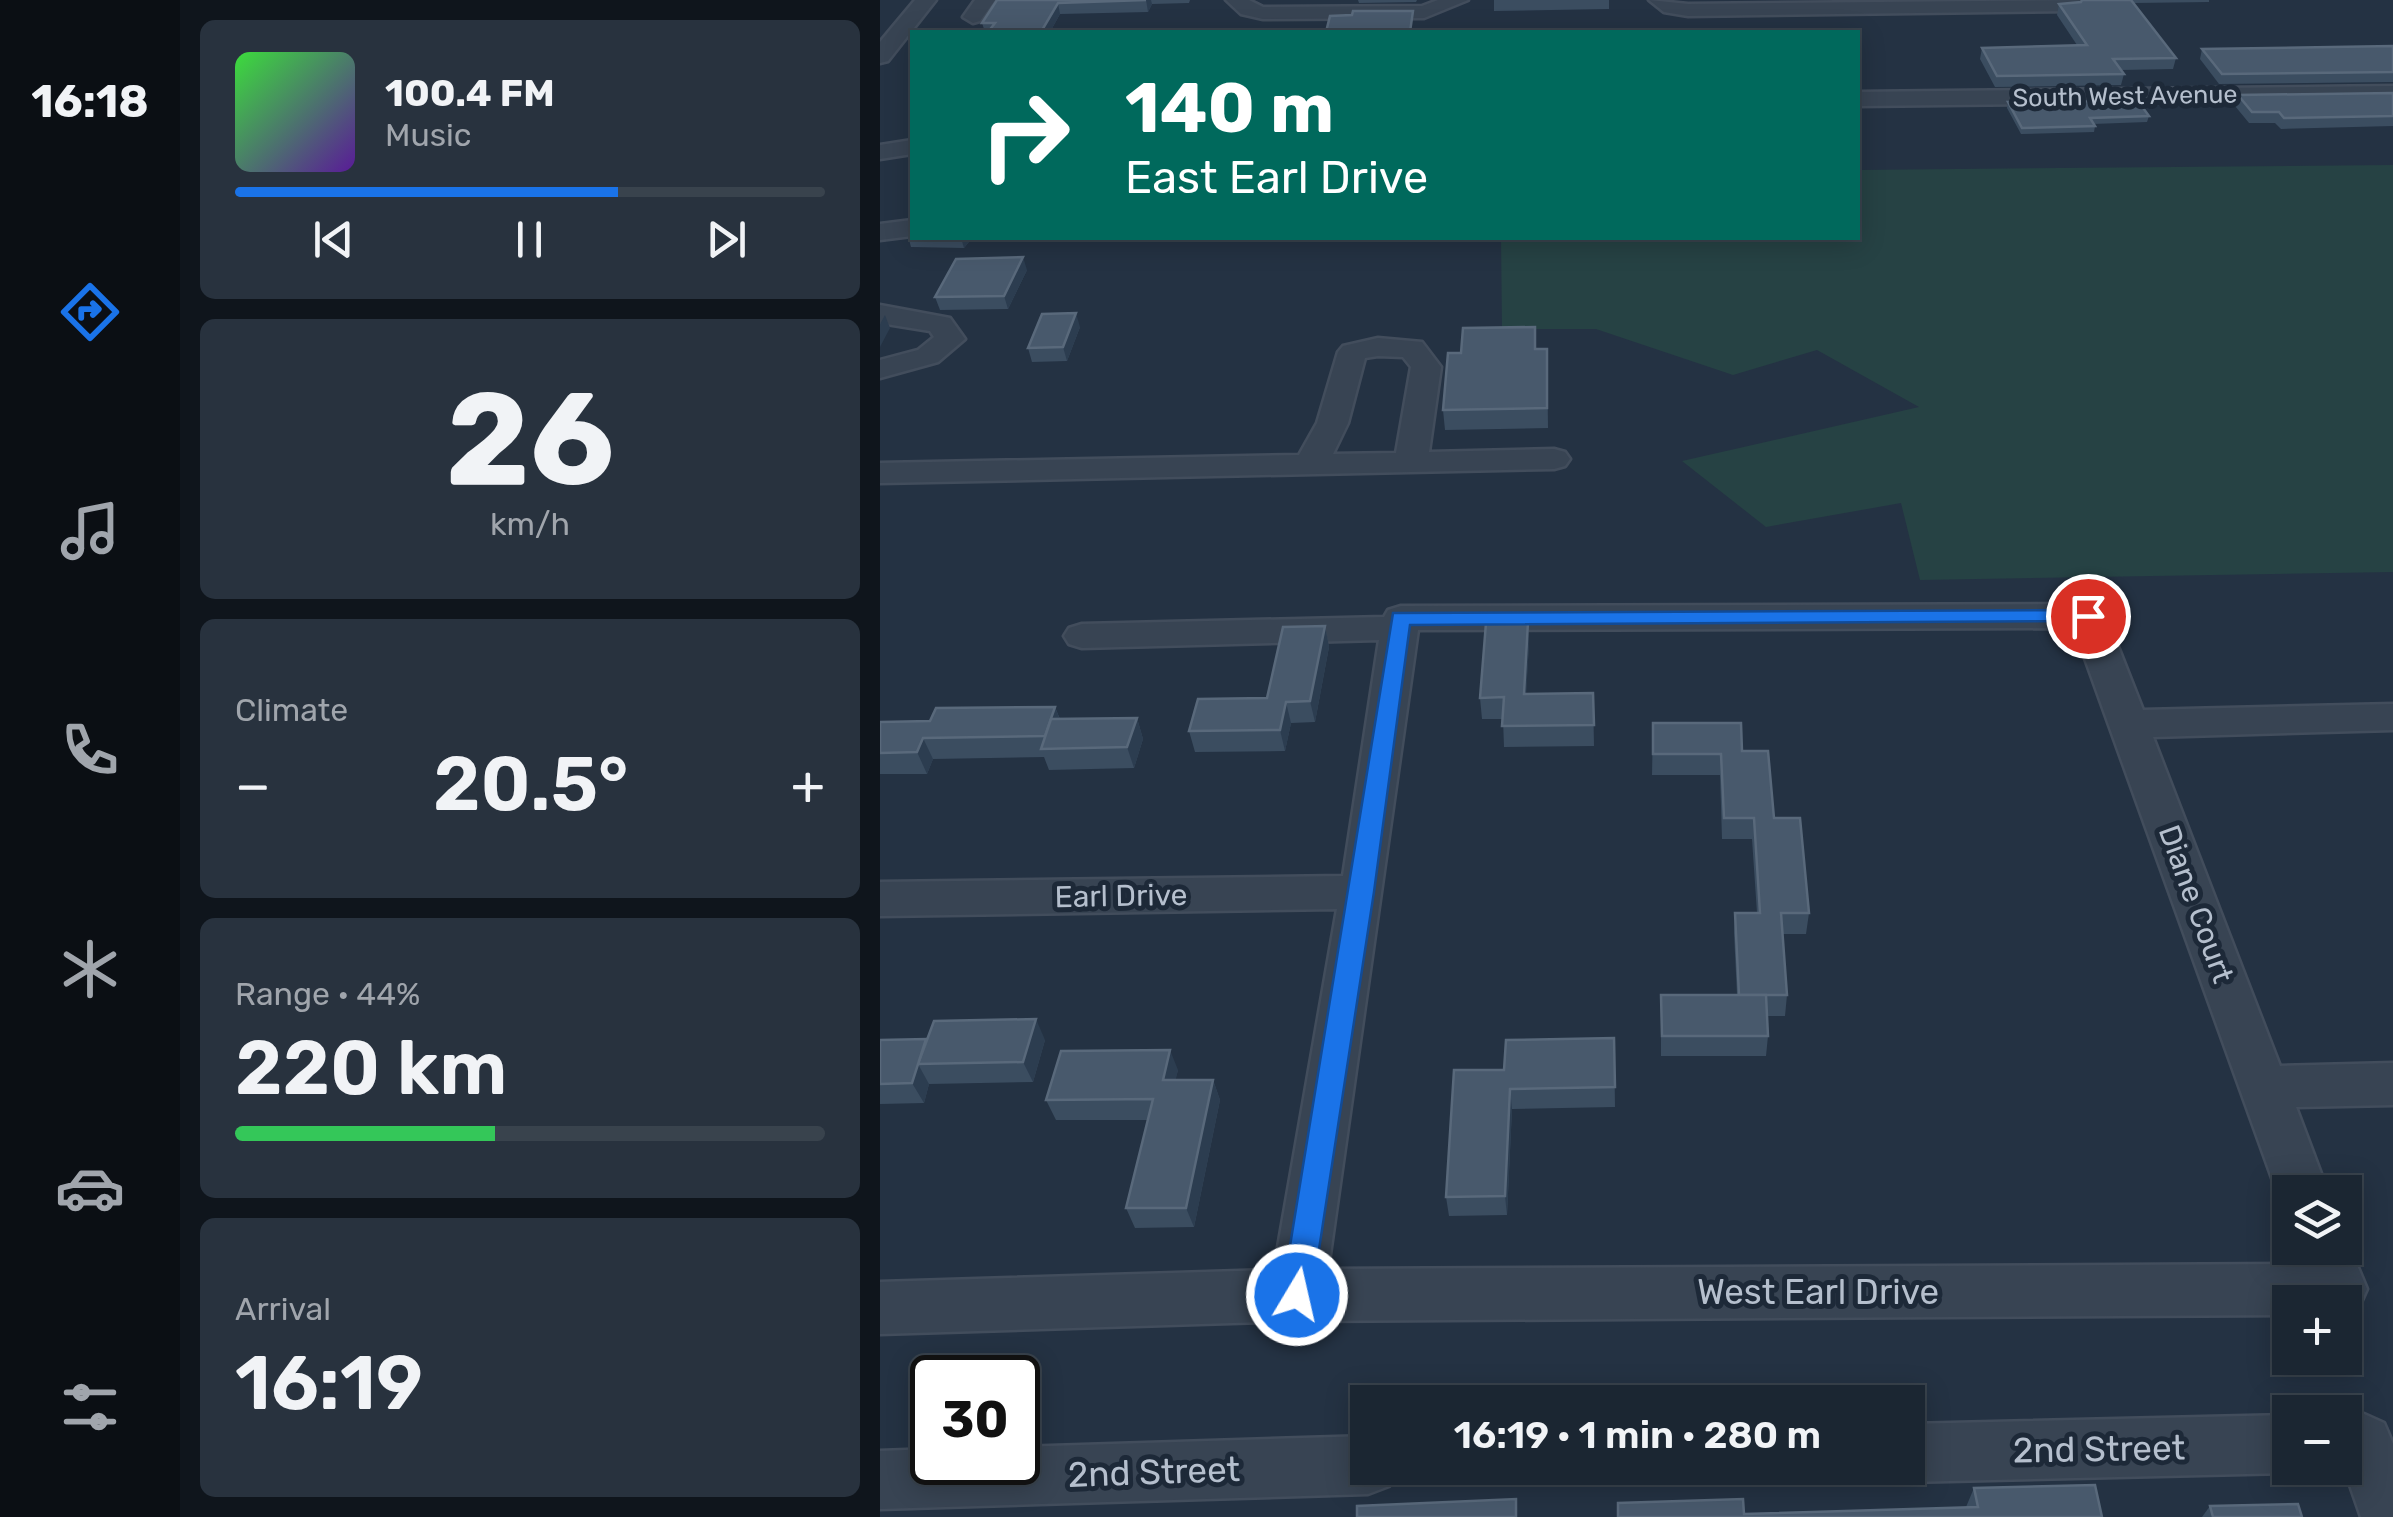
<!DOCTYPE html>
<html lang="en">
<head>
<meta charset="utf-8">
<style>
	:root { --surface:#1b2632; --page:#28323e; --text:#f1f3f6; --muted:#a0a5ac; --line:#39434d; --accent:#1a73e8 }
	body { margin:0; font-family:Rubik,sans-serif; background:var(--page); color:var(--text); height:100vh; display:flex; flex-direction:column; font-size:38px; white-space:nowrap }
	* { box-sizing:border-box; margin:0 }
	p { font-size:32px; color:var(--muted) }
	.icon { flex:none; width:55px; height:55px; fill:none; stroke:currentColor; stroke-width:2; stroke-linecap:round; stroke-linejoin:round }
	.map { position:relative; flex:1; overflow:hidden }
	.panel { display:flex; flex-direction:column; gap:20px; padding:20px; background:#0f151c; width:700px }
	.panel>* { flex:none }
	.banner { position:absolute; left:30px; top:30px; width:950px; height:210px; border-radius:0px; box-shadow:0 5px 25px #0003,0 0 0 2px var(--line); background:#00695c; color:#fff; overflow:hidden }
	.tools { position:absolute; left:1392px; top:1175px; display:grid; gap:20px }
	.tools a { display:grid; place-items:center; width:90px; height:90px; border-radius:0px; background:var(--surface); box-shadow:0 5px 25px #0003,0 0 0 2px var(--line); font-size:50px }
	.speed { position:absolute; left:30px; top:1355px; display:flex; gap:20px; font-size:50px; font-weight:700; text-align:center }
	.speed>* { display:grid; place-content:center; width:130px; height:130px; border-radius:50%; background:var(--surface); box-shadow:0 5px 25px #0003,0 0 0 2px var(--line); line-height:1 }
	.speed .limit { border:5px solid #111; border-radius:15px; background:#fff; color:#111 }
	.pin { position:absolute; display:grid; place-items:center; width:85px; height:85px; color:#fff; margin:-42px; border:5px solid #fff; border-radius:50%; box-shadow:0 2px 10px #0007 }
	.me { position:absolute; width:110px; margin:-55px; rotate:9deg; stroke-linejoin:round; filter:drop-shadow(0 0 8px #0008) }
	.turn { display:flex; align-items:center; gap:35px; height:210px; padding:0 50px; font-size:45px }
	.turn .icon { width:130px; height:130px; stroke-width:2.5 }
	.turn b { display:block; font-size:70px; line-height:85px }
	.big { font-size:75px; font-weight:600; line-height:1.1 }
	.panel .tile { flex:1; display:flex; flex-direction:column; justify-content:center; gap:15px; min-width:0; padding:0 35px; border-radius:15px; background:var(--page) }
	.panel .dial { align-items:center; gap:0 }
	.dial b { font-size:130px; line-height:1 }
	.song { display:flex; align-items:center; gap:30px }
	.cover { width:120px; height:120px; border-radius:15px; background:linear-gradient(135deg,hsl(120 70% 55%),hsl(270 70% 35%)) }
	.played { height:10px; border-radius:5px; background:linear-gradient(90deg,var(--accent) 65%,var(--line) 65%) }
	.keys { display:flex; justify-content:space-around; direction:ltr }
	.heat { display:flex; justify-content:space-between; align-items:center; font-size:55px; direction:ltr }
	.charge { height:15px; border-radius:8px; background:linear-gradient(90deg,#34c759 44%,var(--line) 0) }
	.trip { position:absolute; left:470px; top:1385px; width:575px; height:100px; border-radius:0px; background:var(--surface); box-shadow:0 5px 25px #0003,0 0 0 2px var(--line); font-weight:600; line-height:100px; text-align:center }
	main { display:flex; flex:1; min-height:0 }
	.tabs { display:flex; flex-direction:column; width:180px; justify-content:space-around; align-items:center; background:#0b0f14; color:var(--muted) }
	.tabs .icon { width:70px; height:70px }
	.tabs .current { color:var(--accent) }
	.tabs b { font-size:45px; color:var(--text) }
	.map>svg:first-child { display:block }
</style>
</head>
<body>
<main>
<nav class="tabs">
<b>16:18</b>
<svg class="icon current" aria-label="directions" viewBox="0 0 24 24"><path d="M12 3l9 9-9 9-9-9zM9 14v-3h6M13 9l2 2-2 2"/></svg>
<svg class="icon" aria-label="music" viewBox="0 0 24 24"><path d="M9 18V5l10-2v13"/><circle cx="6" cy="18" r="3"/><circle cx="16" cy="16" r="3"/></svg>
<svg class="icon" aria-label="phone" viewBox="0 0 24 24"><path d="M5 4h4l2 5-3 2q2 4 5 5l2-3 5 2v4C11 20 4 13 5 4z"/></svg>
<svg class="icon" aria-label="climate" viewBox="0 0 24 24"><path d="M12 3v18M4 7l16 10M4 17L20 7"/></svg>
<svg class="icon" aria-label="car" viewBox="0 0 24 24"><path d="M5 17H2v-5l4-1 3-4h7l3 4 3 1v5h-3M9 17h6M6 11h13"/><circle cx="7" cy="17" r="2"/><circle cx="17" cy="17" r="2"/></svg>
<svg class="icon" aria-label="filters" viewBox="0 0 24 24"><path d="M4 7h16M4 17h16"/><circle cx="9" cy="7" r="2"/><circle cx="15" cy="17" r="2"/></svg>
</nav>
<section class="panel">
<div class="tile">
<div class="song"><i class="cover"></i><div><b>100.4 FM</b><p>Music</p></div></div>
<div class="played"></div>
<div class="keys"><svg class="icon" aria-label="previous" viewBox="0 0 24 24"><path d="M18 5L8 12l10 7zM5 5v14"/></svg><svg class="icon" aria-label="pause" viewBox="0 0 24 24"><path d="M8 5v14M16 5v14"/></svg><svg class="icon" aria-label="next" viewBox="0 0 24 24"><path d="M6 5l10 7-10 7zM19 5v14"/></svg></div>
</div>
<div class="tile dial"><b>26</b><p>km/h</p></div>
<div class="tile"><p>Climate</p>
<div class="heat"><a>−</a><b class="big">20.5°</b><a>+</a></div>
</div>
<div class="tile"><p>Range · 44%</p><b class="big">220 km</b><div class="charge"></div></div>
<div class="tile"><p>Arrival</p><b class="big">16:19</b></div>
</section>
<div class="map">
<svg width="1513" height="1517" viewBox="0 0 1513 1517">
	<rect width="100%" height="100%" fill="#243243"/>
	<path fill="#264244" d="M 1513,165 L 1513,572 L 1040,580 L 1021,503 L 886,527 L 802,461 L 1039,407 L 937,350 L 853,375 L 716,329 L 622,329 L 621,238 L 978,238 L 978,170 Z"/>
	<g fill="none" stroke-linecap="round" stroke-linejoin="round">
		<g stroke="#424d5c" stroke-width="5">
			<g id="minor">
				<path d="M 35,0 L 56,0 L 8,61 L 0,63 L 0,42 Z"/>
				<path d="M 95,0 L 115,0 L 100,21 L 93,23 L 83,17 Z"/>
				<path d="M 346,0 L 369,0 L 383,7 L 542,6 L 558,0 L 588,0 L 544,18 L 383,19 L 361,14 Z"/>
				<path d="M 769,0 L 808,4 L 1204,0 L 1198,9 L 1191,11 L 808,16 L 784,12 Z"/>
				<path d="M 1513,86 L 1513,100 L 978,106 L 978,92 Z"/>
				<path d="M 32,140 L 32,154 L 0,159 L 0,145 Z"/>
				<path d="M 32,220 L 32,236 L 0,240 L 0,224 Z"/>
				<path d="M 0,305 L 70,318 L 85,339 L 58,362 L 0,378 L 0,360 L 38,350 L 54,337 L 50,331 L 0,323 Z"/>
				<path d="M 498,338 L 542,342 L 561,367 L 549,452 L 674,449 L 685,452 L 690,459 L 685,466 L 674,469 L 0,483 L 0,463 L 419,455 L 437,423 L 458,352 L 463,346 ZM 498,356 L 523,357 L 531,367 L 516,453 L 453,454 L 468,423 L 485,358 Z"/>
				<path d="M 1208,604 L 1221,608 L 1226,616 L 1263,710 L 1513,704 L 1513,730 L 1273,737 L 1400,1066 L 1513,1063 L 1513,1105 L 1416,1107 L 1448,1192 L 1410,1192 L 1410,1210 L 1405,1208 L 1397,1192 L 1194,628 L 538,630 L 448,1269 L 1424,1264 L 1418,1248 L 1465,1248 L 1465,1236 L 1487,1289 L 1479,1307 L 1465,1312 L 1465,1302 L 1410,1302 L 1410,1315 L 417,1321 L 0,1334 L 0,1282 L 394,1270 L 457,909 L 0,916 L 0,882 L 463,876 L 499,640 L 202,648 L 189,644 L 184,636 L 189,628 L 202,624 L 504,617 L 508,610 L 521,606 Z"/>
				<path d="M 1484,1414 L 1504,1423 L 1513,1444 L 1513,1517 L 1481,1517 L 1464,1468 L 1465,1422 Z"/>
				<path d="M 1410,1415 L 1410,1468 L 1423,1468 L 1410,1473 L 1028,1482 L 1008,1473 L 1005,1468 L 1028,1468 L 1028,1424 Z"/>
				<path d="M 488,1436 L 488,1468 L 516,1468 L 509,1486 L 488,1494 L 0,1509 L 0,1451 L 52,1449 L 52,1462 L 138,1462 L 138,1447 Z"/>
			</g>
		</g>
		<use href="#minor" fill="#384453" fill-rule="evenodd"/>
	</g>
	<g fill="#3b4d60">
		<path d="M 117,0 L 310,0 L 309,3 L 272,4 L 268,12 L 180,14 L 170,32 L 105,32 L 102,23 Z"/>
		<path d="M 478,0 L 537,0 L 536,2 L 479,3 Z"/>
		<path d="M 614,0 L 729,0 L 729,9 L 614,11 Z"/>
		<path d="M 1202,0 L 1329,0 L 1329,2 L 1254,3 L 1296,58 L 1293,69 L 1241,70 L 1244,74 L 1241,85 L 1115,87 L 1100,59 L 1102,48 L 1197,45 L 1177,15 L 1179,4 L 1201,2 Z"/>
		<path d="M 1513,46 L 1513,82 L 1339,84 L 1320,59 L 1322,49 Z"/>
		<path d="M 1513,93 L 1513,126 L 1401,129 L 1395,123 L 1369,123 L 1355,106 L 1358,95 Z"/>
		<path d="M 1128,102 L 1269,116 L 1267,122 L 1213,124 L 1215,126 L 1214,132 L 1141,134 L 1127,108 Z"/>
		<path d="M 32,230 L 32,238 L 92,238 L 84,248 L 31,247 L 28,236 Z"/>
		<path d="M 147,270 L 128,309 L 60,310 L 55,297 Z"/>
		<path d="M 200,327 L 187,361 L 152,362 L 148,348 Z"/>
		<path d="M 656,349 L 667,349 L 668,428 L 565,430 L 563,410 Z"/>
		<path d="M 445,626 L 449,647 L 435,722 L 411,723 L 405,751 L 315,752 L 309,731 L 387,698 Z"/>
		<path d="M 649,643 L 646,693 L 713,693 L 714,746 L 624,747 L 623,719 L 602,719 L 600,698 Z"/>
		<path d="M 175,707 L 180,719 L 257,718 L 263,739 L 254,768 L 169,770 L 164,757 L 53,759 L 47,774 L 0,774 L 0,722 L 50,721 Z"/>
		<path d="M 773,723 L 862,751 L 894,818 L 929,913 L 926,934 L 902,934 L 907,995 L 905,1016 L 887,1016 L 888,1036 L 886,1056 L 781,1056 L 781,995 L 857,995 L 854,933 L 855,913 L 877,913 L 872,839 L 842,839 L 840,775 L 772,775 Z"/>
		<path d="M 734,1038 L 735,1107 L 632,1109 L 627,1215 L 569,1216 L 566,1197 L 624,1070 Z"/>
		<path d="M 0,1040 L 165,1040 L 153,1082 L 49,1084 L 44,1103 L 0,1104 Z"/>
		<path d="M 298,1070 L 295,1080 L 333,1080 L 340,1100 L 314,1227 L 255,1228 L 246,1208 L 268,1120 L 176,1120 L 166,1100 Z"/>
		<path d="M 1094,1488 L 1222,1517 L 864,1514 L 1086,1507 Z"/>
		<path d="M 1330,1506 L 1422,1517 L 1322,1517 Z"/>
	</g>
	<g fill="#2c3d50">
		<path d="M 266,0 L 271,0 L 272,4 L 268,12 Z"/>
		<path d="M 178,3 L 180,14 L 170,32 L 161,32 Z"/>
		<path d="M 81,238 L 92,238 L 84,248 Z"/>
		<path d="M 143,257 L 147,270 L 128,309 L 124,296 Z"/>
		<path d="M 196,313 L 200,327 L 187,361 L 183,347 Z"/>
		<path d="M 5,315 L 10,328 L 0,347 L 0,324 Z"/>
		<path d="M 648,622 L 649,643 L 645,715 L 644,694 Z"/>
		<path d="M 445,626 L 449,647 L 435,722 L 430,701 Z"/>
		<path d="M 406,702 L 411,723 L 405,751 L 400,730 Z"/>
		<path d="M 175,707 L 183,728 L 165,736 Z"/>
		<path d="M 257,718 L 263,739 L 254,768 L 247,747 Z"/>
		<path d="M 43,738 L 53,759 L 47,774 L 37,752 Z"/>
		<path d="M 156,1019 L 165,1040 L 153,1082 L 143,1062 Z"/>
		<path d="M 46,1039 L 38,1064 L 49,1084 L 44,1103 L 32,1083 Z"/>
		<path d="M 290,1050 L 298,1070 L 291,1100 L 283,1080 Z"/>
		<path d="M 333,1080 L 340,1100 L 314,1227 L 306,1208 Z"/>
		<path d="M 630,1089 L 632,1109 L 627,1215 L 625,1196 Z"/>
	</g>
	<g fill="#48596c" stroke="#59697b" stroke-width="2.5">
		<path d="M 117,0 L 266,0 L 178,3 L 161,32 L 108,32 L 115,23 L 102,23 Z"/>
		<path d="M 1202,0 L 1251,0 L 1296,58 L 1233,59 L 1244,74 L 1117,76 L 1102,48 L 1207,45 L 1179,4 L 1201,2 Z"/>
		<path d="M 473,11 L 533,11 L 530,32 L 446,32 L 450,16 L 472,15 Z"/>
		<path d="M 1513,46 L 1513,72 L 1342,74 L 1322,49 Z"/>
		<path d="M 1513,93 L 1513,116 L 1404,118 L 1399,112 L 1372,112 L 1358,95 Z"/>
		<path d="M 1258,101 L 1269,116 L 1210,118 L 1215,126 L 1142,128 L 1128,102 Z"/>
		<path d="M 143,257 L 124,296 L 55,297 L 76,259 Z"/>
		<path d="M 196,313 L 183,347 L 148,348 L 162,314 Z"/>
		<path d="M 655,327 L 655,349 L 667,349 L 667,408 L 563,410 L 568,353 L 581,353 L 583,328 Z"/>
		<path d="M 648,622 L 644,694 L 713,693 L 714,725 L 622,726 L 624,697 L 600,698 L 606,623 Z"/>
		<path d="M 445,626 L 430,701 L 406,702 L 400,730 L 309,731 L 318,699 L 387,698 L 403,627 Z"/>
		<path d="M 175,707 L 165,736 L 43,738 L 37,752 L 0,753 L 0,722 L 50,721 L 56,708 Z"/>
		<path d="M 257,718 L 247,747 L 161,749 L 171,719 Z"/>
		<path d="M 773,723 L 861,723 L 862,751 L 888,751 L 894,818 L 920,818 L 929,913 L 901,913 L 907,995 L 859,995 L 855,913 L 880,913 L 874,818 L 844,818 L 841,754 L 773,754 Z"/>
		<path d="M 781,995 L 886,995 L 888,1036 L 782,1036 Z"/>
		<path d="M 156,1019 L 143,1062 L 38,1064 L 54,1021 Z"/>
		<path d="M 734,1038 L 735,1087 L 630,1089 L 625,1196 L 566,1197 L 574,1070 L 624,1070 L 626,1040 Z"/>
		<path d="M 46,1039 L 32,1083 L 0,1084 L 0,1040 Z"/>
		<path d="M 290,1050 L 283,1080 L 333,1080 L 306,1208 L 246,1208 L 273,1099 L 166,1100 L 181,1051 Z"/>
		<path d="M 1215,1485 L 1222,1517 L 738,1517 L 738,1503 L 863,1499 L 864,1514 L 1098,1507 L 1094,1488 Z"/>
		<path d="M 636,1499 L 636,1517 L 477,1517 L 477,1506 Z"/>
		<path d="M 1418,1504 L 1422,1517 L 1333,1517 L 1330,1506 Z"/>
	</g>
	<path fill="#1a73e8" stroke="#114b97" stroke-width="2.5" d="M 1208,610 L 1216,612 L 1219,616 L 1216,621 L 530,625 L 494,892 L 432,1295 L 428,1305 L 417,1310 L 406,1305 L 402,1295 L 513,613 Z"/>
	<g text-anchor="middle" dominant-baseline="central" stroke-width="10" stroke-linejoin="round" paint-order="stroke">
		<g font-size="25" fill="#b5bfcd" stroke="#1d2938">
			<text transform="translate(1245 96) rotate(-1)">South West Avenue</text>
		</g>
		<g font-size="30" fill="#b5bfcd" stroke="#1d2938">
			<text transform="translate(241 896) rotate(-1)">Earl Drive</text>
			<text transform="translate(1316 904) rotate(70)">Diane Court</text>
		</g>
		<g font-size="35" fill="#b5bfcd" stroke="#1d2938">
			<text x="938" y="1292">West Earl Drive</text>
			<text transform="translate(1219 1449) rotate(-1)">2nd Street</text>
			<text transform="translate(274 1472) rotate(-2)">2nd Street</text>
		</g>
	</g>
</svg>
<div class="tools">
<a><svg class="icon" aria-label="layers" viewBox="0 0 24 24"><path d="M12 4l9 5-9 5-9-5zM3 14l9 5 9-5"/></svg></a>
<a>+</a>
<a>−</a>
</div>
<div class="speed"><div class="limit">30</div></div>
<div class="pin" style="left:1208px;top:616px;background:#d93025"><svg class="icon" aria-label="arrive" viewBox="0 0 24 24"><path d="M6 21V4h12l-3 4 3 4H6"/></svg></div>
<svg class="me" style="left:417px;top:1295px" viewBox="-20 -20 40 40"><circle r="17" fill="#1a73e8" stroke="#fff" stroke-width="3"/><path d="M0-11L8 9 0 5-8 9z" fill="#fff"/></svg>
<div class="trip">16:19 · 1 min · 280 m</div>
<div class="banner">
<div class="turn"><svg class="icon" aria-label="right" viewBox="0 0 24 24"><path d="M7 20v-9h11M14 6l5 5-5 5"/></svg><div><b>140 m</b>East Earl Drive</div></div>
</div>
</div>
</main>
</body>
</html>
